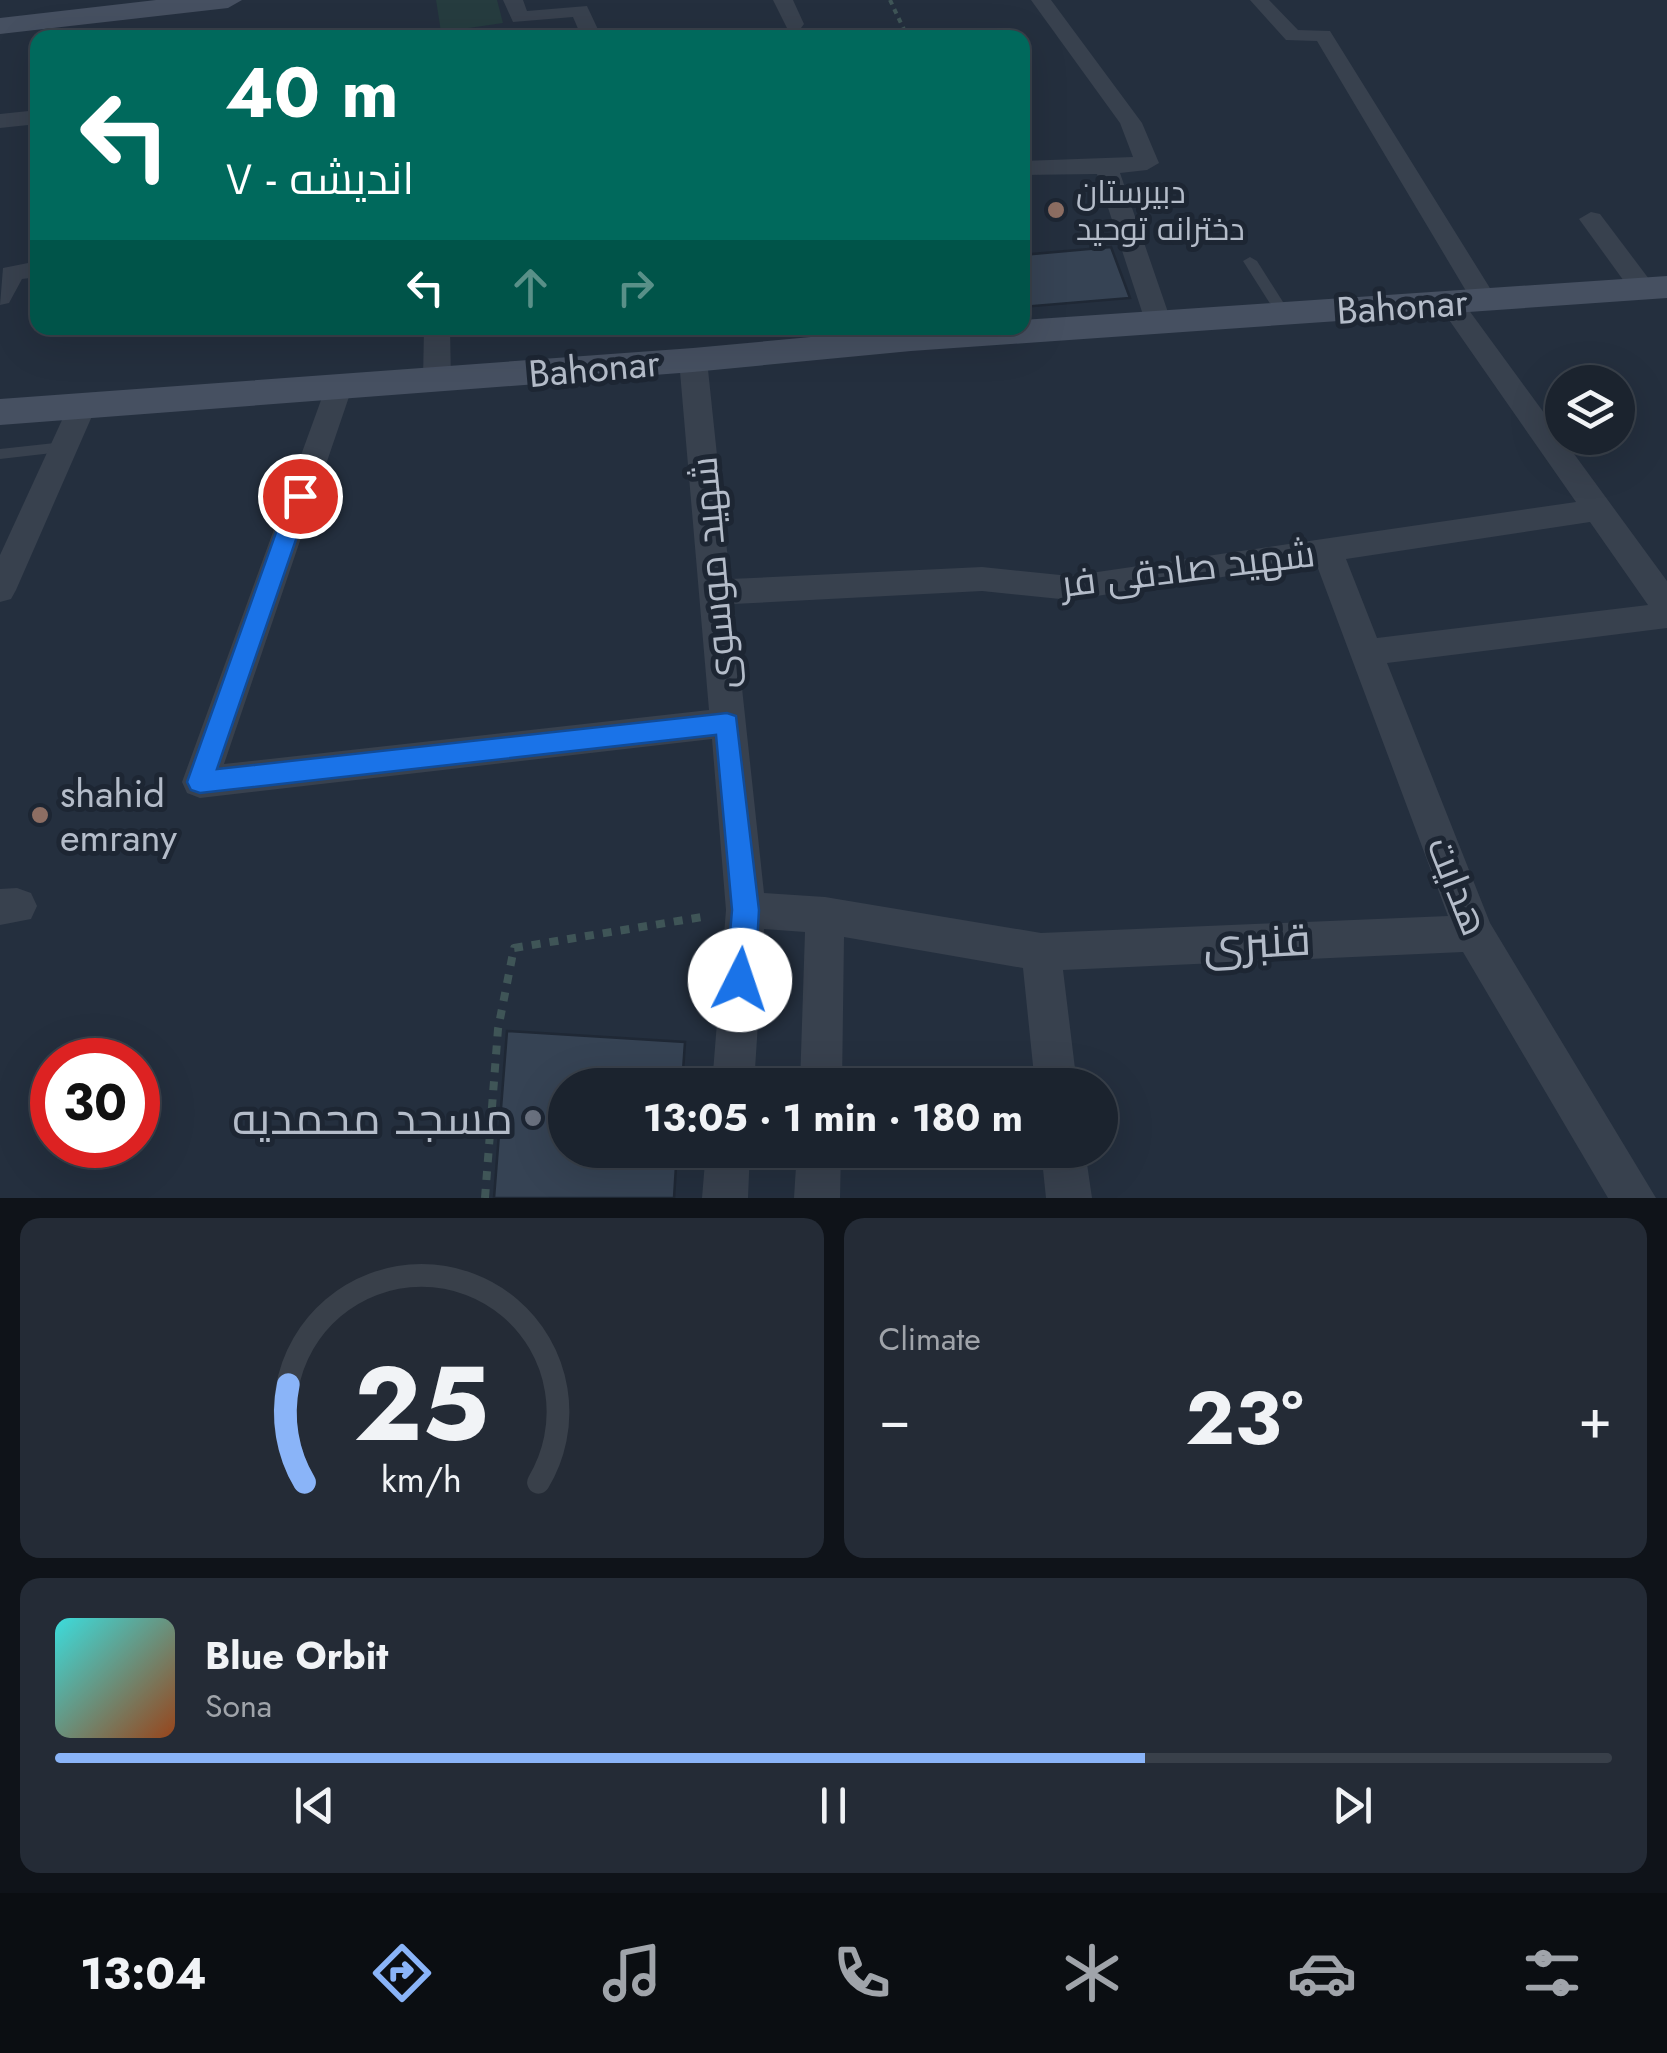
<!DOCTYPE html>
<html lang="en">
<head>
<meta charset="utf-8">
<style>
	:root { --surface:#1b232e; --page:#242b36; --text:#f1f3f6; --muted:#a0a4aa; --line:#39404a; --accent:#8ab4f8 }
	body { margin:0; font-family:Jost,Cairo,sans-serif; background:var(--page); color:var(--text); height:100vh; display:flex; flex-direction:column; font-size:38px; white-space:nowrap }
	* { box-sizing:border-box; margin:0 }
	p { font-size:32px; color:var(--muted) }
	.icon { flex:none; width:55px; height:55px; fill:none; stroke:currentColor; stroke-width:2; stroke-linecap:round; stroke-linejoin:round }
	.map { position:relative; height:1198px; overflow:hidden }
	.side { display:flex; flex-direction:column; gap:20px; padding:20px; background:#0f1319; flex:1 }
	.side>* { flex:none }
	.banner { position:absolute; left:30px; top:30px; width:1000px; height:305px; border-radius:20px; box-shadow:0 10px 40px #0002,0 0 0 2px var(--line); background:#00695c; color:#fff; overflow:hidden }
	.fabs { position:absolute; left:1545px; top:365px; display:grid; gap:20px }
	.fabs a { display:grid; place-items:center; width:90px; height:90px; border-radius:50%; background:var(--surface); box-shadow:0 10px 40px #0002,0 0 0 2px var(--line); font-size:50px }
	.speed { position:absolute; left:30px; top:1038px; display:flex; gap:20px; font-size:50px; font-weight:700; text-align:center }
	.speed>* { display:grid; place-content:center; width:130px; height:130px; border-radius:50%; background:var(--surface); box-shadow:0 10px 40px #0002,0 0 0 2px var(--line); line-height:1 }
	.speed .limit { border:15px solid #d22; background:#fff; color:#111 }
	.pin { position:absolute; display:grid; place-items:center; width:85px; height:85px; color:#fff; margin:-42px; border:5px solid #fff; border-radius:50%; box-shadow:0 2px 10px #0007 }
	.me { position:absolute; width:110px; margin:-55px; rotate:4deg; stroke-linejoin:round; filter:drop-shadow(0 0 8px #0008) }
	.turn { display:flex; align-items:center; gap:35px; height:210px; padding:0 30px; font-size:45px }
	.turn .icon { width:130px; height:130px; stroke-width:2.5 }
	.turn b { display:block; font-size:70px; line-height:85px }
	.lanes { display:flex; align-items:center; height:95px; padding:0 30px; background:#0003; justify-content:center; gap:50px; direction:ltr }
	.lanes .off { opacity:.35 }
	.big { font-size:75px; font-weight:700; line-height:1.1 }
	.side .tile { flex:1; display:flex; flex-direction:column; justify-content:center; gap:15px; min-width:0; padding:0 35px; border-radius:20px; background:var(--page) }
	.side .dial { align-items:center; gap:0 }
	.dial svg { height:260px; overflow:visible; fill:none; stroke:var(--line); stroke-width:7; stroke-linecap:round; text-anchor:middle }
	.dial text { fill:var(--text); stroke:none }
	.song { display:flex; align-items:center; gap:30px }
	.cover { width:120px; height:120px; border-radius:15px; background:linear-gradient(135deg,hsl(180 70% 55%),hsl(20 70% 35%)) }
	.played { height:10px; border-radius:5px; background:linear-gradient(90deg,var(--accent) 70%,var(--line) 70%) }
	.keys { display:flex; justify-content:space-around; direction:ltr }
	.heat { display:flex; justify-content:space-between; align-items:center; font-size:55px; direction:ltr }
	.side .tiles { flex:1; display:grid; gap:20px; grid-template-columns:1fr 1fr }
	.tile:last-child { grid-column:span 2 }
	.trip { position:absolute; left:548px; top:1068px; width:570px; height:100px; border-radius:50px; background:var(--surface); box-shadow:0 10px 40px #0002,0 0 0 2px var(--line); font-weight:700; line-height:100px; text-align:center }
	.tab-bar { display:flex; height:160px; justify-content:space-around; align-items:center; background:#0b0e12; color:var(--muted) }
	.tab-bar .icon { width:70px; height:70px }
	.tab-bar .on { color:var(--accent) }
	.tab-bar b { font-size:45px; color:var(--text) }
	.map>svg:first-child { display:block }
</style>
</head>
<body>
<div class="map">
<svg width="1667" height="1198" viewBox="0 0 1667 1198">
	<rect width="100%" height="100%" fill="#242f3e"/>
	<path fill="#263c3f" d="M 436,0 L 497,0 L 503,23 L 441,32 Z"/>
	<g fill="#364354" stroke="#1f2835" stroke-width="2.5">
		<path d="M 1111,247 L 1130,298 L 1022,307 L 1022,255 Z"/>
		<path d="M 507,1031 L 685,1042 L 682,1085 L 565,1085 L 565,1150 L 677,1150 L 674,1198 L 494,1198 Z"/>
	</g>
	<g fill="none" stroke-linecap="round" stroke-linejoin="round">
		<path stroke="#3f5557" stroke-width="4" stroke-dasharray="5 5" stroke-linecap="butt" d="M 890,0 L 908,38"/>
		<path stroke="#3f5557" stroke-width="8" stroke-dasharray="9 9" stroke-linecap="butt" d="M 485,1198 L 498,1029 L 514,948 L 708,916"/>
		<g fill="#38414e" fill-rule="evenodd">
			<path d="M 1250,257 L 1257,261 L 1290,313 L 1288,316 L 1278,316 L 1276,313 L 1243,261 Z"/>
			<path d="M 64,442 L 72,447 L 70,451 L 0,459 L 0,449 Z"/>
		</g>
		<g fill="#38414e" fill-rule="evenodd">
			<path d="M 503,0 L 523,0 L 527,11 L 587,6 L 602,38 L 582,38 L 573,17 L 513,22 Z"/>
			<path d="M 773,0 L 793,0 L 804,24 L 801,28 L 787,28 Z"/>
			<path d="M 1031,0 L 1051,0 L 1142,123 L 1159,163 L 1147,170 L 1120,173 L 1171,321 L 1167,327 L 1149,327 L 1145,321 L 1097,174 L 1022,175 L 1022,161 L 1133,157 L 1120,123 Z"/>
			<path d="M 1250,0 L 1269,0 L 1298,30 L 1330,31 L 1498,301 L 1494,307 L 1485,309 L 1472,301 L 1317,41 L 1286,40 Z"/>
			<path d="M 38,110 L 38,124 L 0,128 L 0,114 Z"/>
			<path d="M 1591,212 L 1600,214 L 1652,283 L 1656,289 L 1652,295 L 1634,295 L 1579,219 Z"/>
			<path d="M 38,261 L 38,277 L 22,279 L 9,303 L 0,305 L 3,268 Z"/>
			<path d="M 1451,296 L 1460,298 L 1667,581 L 1667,628 L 1387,663 L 1490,923 L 1656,1198 L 1608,1198 L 1463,952 L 1063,970 L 1077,1085 L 1035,1085 L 1023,968 L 844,937 L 842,1085 L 800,1085 L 805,932 L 764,929 L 754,1085 L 712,1085 L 726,910 L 712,739 L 200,798 L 187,793 L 182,782 L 328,381 L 348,381 L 352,388 L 224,764 L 709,710 L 679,360 L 683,354 L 703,354 L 707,360 L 730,579 L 982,567 L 1070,576 L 1576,502 L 1438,304 ZM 1590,522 L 1648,605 L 1377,638 L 1346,559 ZM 1316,563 L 1448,916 L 1041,933 L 825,897 L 764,893 L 733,604 L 982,591 L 1070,600 Z"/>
			<path d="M 424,328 L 450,328 L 451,380 L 447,386 L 427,386 L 423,380 Z"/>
			<path d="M 82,398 L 92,400 L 96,407 L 16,590 L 11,599 L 0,602 L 0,555 L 68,407 L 72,400 Z"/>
			<path d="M 17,888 L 31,893 L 37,906 L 31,919 L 0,925 L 0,889 Z"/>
			<path d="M 706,1150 L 750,1150 L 748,1198 L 702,1198 Z"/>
			<path d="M 797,1150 L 841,1150 L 840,1198 L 794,1198 Z"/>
			<path d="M 1041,1150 L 1085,1150 L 1092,1198 L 1046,1198 Z"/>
		</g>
		<g fill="#465061" fill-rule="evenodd">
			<path d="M 156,0 L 242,0 L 228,8 L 0,34 L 0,18 Z"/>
			<path d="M 1667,276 L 1667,298 L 911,351 L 693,372 L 0,425 L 0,399 L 693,348 L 908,328 L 1022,328 L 1022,320 Z"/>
		</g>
	</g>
	<path fill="#1a73e8" stroke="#114b97" stroke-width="2.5" d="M 300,488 L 311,496 L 217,769 L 727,713 L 736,716 L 759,910 L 755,980 L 751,990 L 740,994 L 730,990 L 726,980 L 732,910 L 716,735 L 200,793 L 191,790 L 187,782 L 289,496 Z"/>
	<g fill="#8d6e63" stroke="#1d2633" stroke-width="4">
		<circle cx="1056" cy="210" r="10"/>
		<circle cx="40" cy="815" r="10"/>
	</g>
	<circle fill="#6b7280" stroke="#1d2633" stroke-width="4" cx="533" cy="1118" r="10"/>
	<g text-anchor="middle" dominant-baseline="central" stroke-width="10" stroke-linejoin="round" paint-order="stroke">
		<g font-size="32" fill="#b4bcc9" stroke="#1d2633" text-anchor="start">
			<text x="1076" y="192">دبیرستان<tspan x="1076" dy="37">دخترانه توحید</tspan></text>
		</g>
		<g font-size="38" fill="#b4bcc9" stroke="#1d2633">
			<text transform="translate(1402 306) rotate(-4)">Bahonar</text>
			<text transform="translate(594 368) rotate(-5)">Bahonar</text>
			<text transform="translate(1188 568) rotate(-7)">شهید صادقی فر</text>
			<text transform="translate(713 573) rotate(-95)">شهید موسوی</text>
			<text transform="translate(1458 886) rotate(68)">هدایت</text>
		</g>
		<g font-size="38" fill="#b4bcc9" stroke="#1d2633" text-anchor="start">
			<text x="60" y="793">shahid<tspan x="60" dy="44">emrany</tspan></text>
		</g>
		<g font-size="45" fill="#b4bcc9" stroke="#1d2633">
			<text transform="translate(1257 942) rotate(-3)">قنبری</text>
		</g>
		<g font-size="45" fill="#b4bcc9" stroke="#1d2633" text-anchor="end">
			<text x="513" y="1118">مسجد محمدیه</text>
		</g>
	</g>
</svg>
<div class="fabs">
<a><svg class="icon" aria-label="layers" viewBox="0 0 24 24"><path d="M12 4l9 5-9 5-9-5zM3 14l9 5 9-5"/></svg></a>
</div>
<div class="speed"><div class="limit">30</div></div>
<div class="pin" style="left:300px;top:496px;background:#d93025"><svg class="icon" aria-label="arrive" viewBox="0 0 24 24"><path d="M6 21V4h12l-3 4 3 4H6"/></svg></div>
<svg class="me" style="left:740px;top:980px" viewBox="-20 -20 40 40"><circle r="19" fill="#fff"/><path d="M0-13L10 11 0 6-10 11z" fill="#1a73e8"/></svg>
<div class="trip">13:05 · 1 min · 180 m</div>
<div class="banner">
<div class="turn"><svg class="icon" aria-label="left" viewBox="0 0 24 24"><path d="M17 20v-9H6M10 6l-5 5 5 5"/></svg><div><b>40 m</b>اندیشه - ۷</div></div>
<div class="lanes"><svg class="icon" aria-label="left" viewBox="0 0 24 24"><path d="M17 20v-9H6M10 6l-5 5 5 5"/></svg><svg class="icon off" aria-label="ahead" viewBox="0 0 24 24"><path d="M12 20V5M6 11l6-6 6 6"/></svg><svg class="icon off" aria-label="right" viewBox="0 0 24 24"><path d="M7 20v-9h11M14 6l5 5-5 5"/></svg></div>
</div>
</div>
<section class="side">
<div class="tiles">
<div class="tile dial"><svg viewBox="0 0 100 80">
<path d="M14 69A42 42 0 1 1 86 69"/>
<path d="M14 69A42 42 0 0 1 9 39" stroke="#8ab4f8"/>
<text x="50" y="56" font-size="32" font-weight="700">25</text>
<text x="50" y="72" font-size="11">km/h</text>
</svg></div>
<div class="tile"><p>Climate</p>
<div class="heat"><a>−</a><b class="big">23°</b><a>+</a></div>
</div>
<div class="tile">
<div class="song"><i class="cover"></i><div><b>Blue Orbit</b><p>Sona</p></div></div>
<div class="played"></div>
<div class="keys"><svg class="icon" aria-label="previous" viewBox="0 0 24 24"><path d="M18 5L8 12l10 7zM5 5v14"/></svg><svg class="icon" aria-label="pause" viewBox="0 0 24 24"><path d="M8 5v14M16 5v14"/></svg><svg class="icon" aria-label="next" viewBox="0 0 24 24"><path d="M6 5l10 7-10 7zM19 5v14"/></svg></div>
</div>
</div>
</section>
<nav class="tab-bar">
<b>13:04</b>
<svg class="icon on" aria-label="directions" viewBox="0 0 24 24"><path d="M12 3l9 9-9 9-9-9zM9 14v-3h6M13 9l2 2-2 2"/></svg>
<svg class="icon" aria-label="music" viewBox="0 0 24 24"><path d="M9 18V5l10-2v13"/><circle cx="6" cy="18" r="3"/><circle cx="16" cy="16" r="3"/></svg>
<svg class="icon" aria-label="phone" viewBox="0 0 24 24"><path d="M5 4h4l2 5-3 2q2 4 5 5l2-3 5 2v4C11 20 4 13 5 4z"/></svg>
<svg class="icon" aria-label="climate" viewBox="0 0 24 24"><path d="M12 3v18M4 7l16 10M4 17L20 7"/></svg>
<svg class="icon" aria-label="car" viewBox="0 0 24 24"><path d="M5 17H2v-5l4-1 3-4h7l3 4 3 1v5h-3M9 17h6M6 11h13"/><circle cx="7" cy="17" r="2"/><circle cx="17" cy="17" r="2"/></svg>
<svg class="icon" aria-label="filters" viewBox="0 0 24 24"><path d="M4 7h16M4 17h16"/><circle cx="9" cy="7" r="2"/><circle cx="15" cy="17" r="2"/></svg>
</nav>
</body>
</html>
